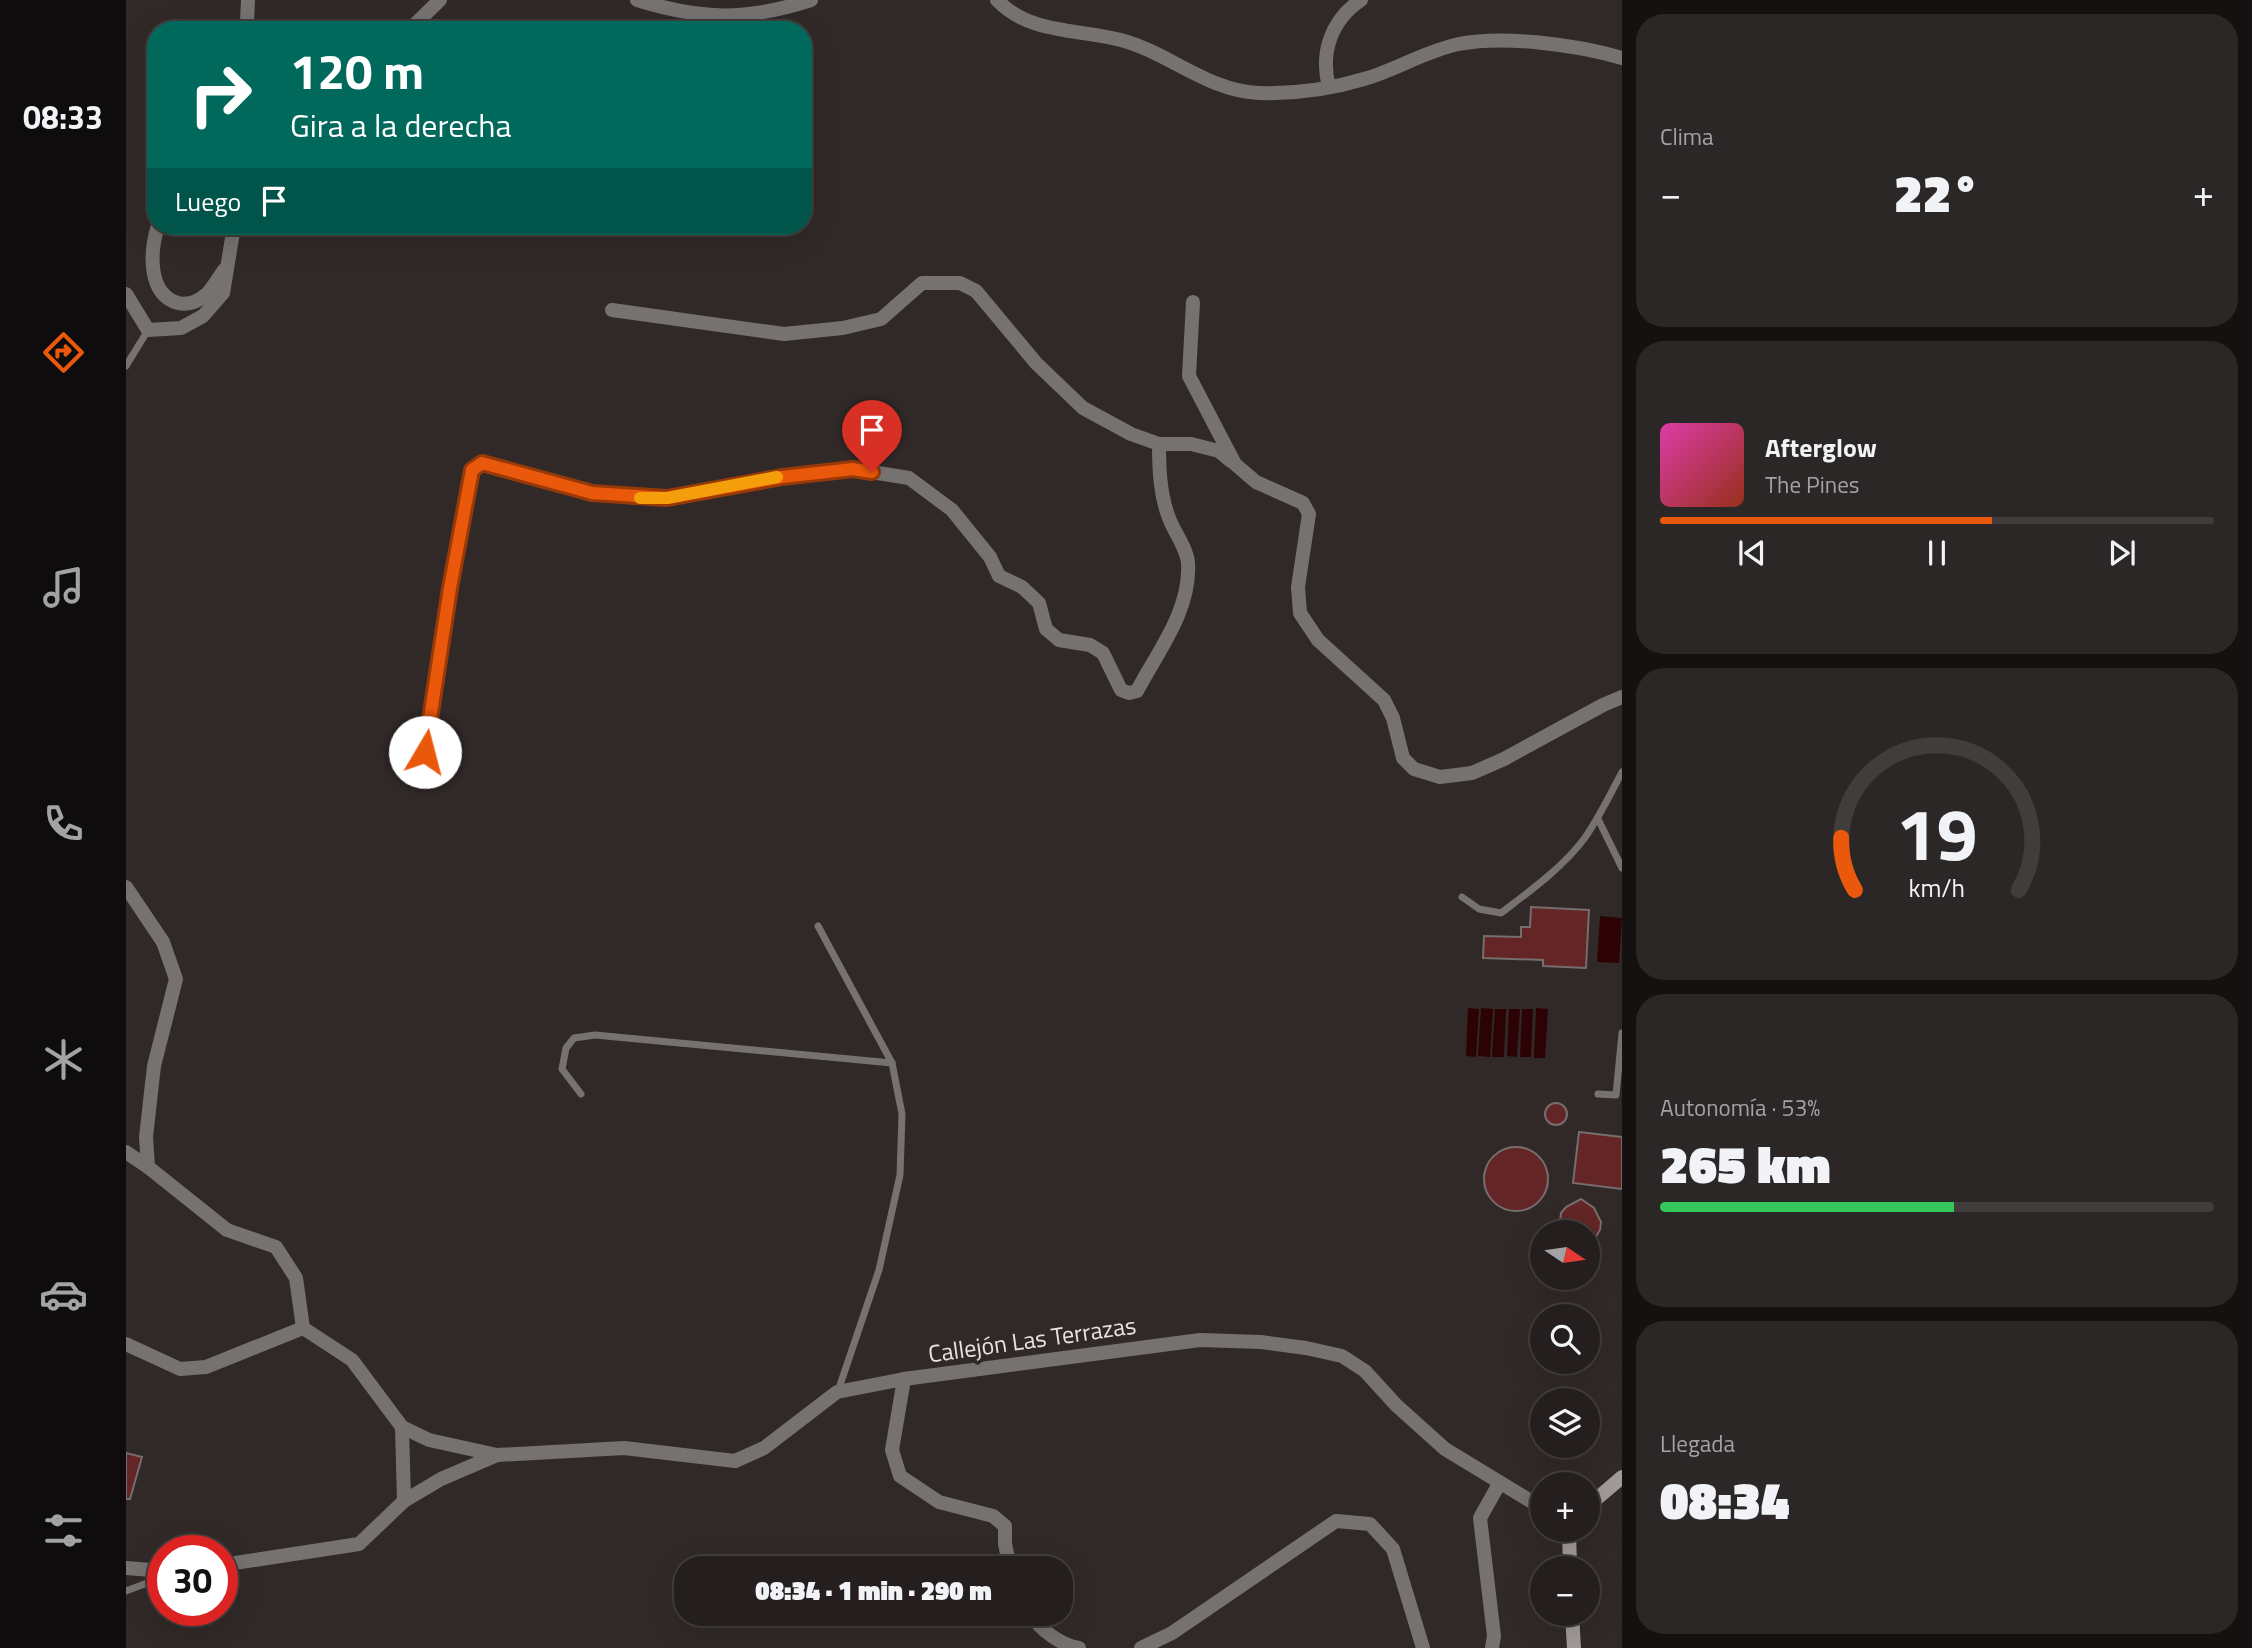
<!DOCTYPE html>
<html lang="es">
<head>
<meta charset="utf-8">
<style>
	:root { --surface:#241f1e; --page:#2c2727; --text:#f1f3f6; --muted:#a3a2a4; --line:#413d3c; --accent:#ea580c }
	body { margin:0; font-family:"Titillium Web",sans-serif; background:var(--page); color:var(--text); height:100vh; display:flex; flex-direction:column; font-size:26px; white-space:nowrap }
	* { box-sizing:border-box; margin:0 }
	p { font-size:23px; color:var(--muted) }
	.icon { flex:none; width:38px; height:38px; fill:none; stroke:currentColor; stroke-width:2; stroke-linecap:round; stroke-linejoin:round }
	.map { position:relative; flex:1; overflow:hidden }
	.drawer { display:flex; flex-direction:column; gap:14px; padding:14px; background:#141110; width:630px }
	.drawer>* { flex:none }
	.banner { position:absolute; left:21px; top:21px; width:665px; height:214px; border-radius:28px; box-shadow:0 7px 28px #0002,0 0 0 2px var(--line); background:#00695c; color:#fff; overflow:hidden }
	.needle { width:46px; rotate:103deg }
	.tools { position:absolute; left:1404px; top:1220px; display:grid; gap:14px }
	.tools a { display:grid; place-items:center; width:70px; height:70px; border-radius:50%; background:var(--surface); box-shadow:0 7px 28px #0002,0 0 0 2px var(--line); font-size:35px }
	.speed { position:absolute; left:21px; top:1535px; display:flex; gap:14px; font-size:35px; font-weight:700; text-align:center }
	.speed>* { display:grid; place-content:center; width:91px; height:91px; border-radius:50%; background:var(--surface); box-shadow:0 7px 28px #0002,0 0 0 2px var(--line); line-height:1 }
	.speed .limit { border:10px solid #d22; background:#fff; color:#111 }
	.pin { position:absolute; display:grid; place-items:center; width:60px; height:60px; color:#fff; margin:-72px -30px; border-radius:50% 50% 50% 0; rotate:-45deg; box-shadow:0 0 7px #0007 }
	.pin .icon { rotate:45deg }
	.me { position:absolute; width:77px; margin:-38px; rotate:8deg; stroke-linejoin:round; filter:drop-shadow(0 0 5px #0008) }
	.turn { display:flex; align-items:center; gap:24px; height:147px; padding:0 28px; font-size:32px }
	.turn .icon { width:91px; height:91px; stroke-width:2.5 }
	.turn b { display:block; font-size:49px; line-height:60px }
	.then { display:flex; align-items:center; height:66px; padding:0 28px; background:#0003; gap:14px; font-size:26px }
	.big { font-size:52px; font-weight:800; line-height:1.1 }
	.drawer .card { flex:1; display:flex; flex-direction:column; justify-content:center; gap:10px; min-width:0; padding:0 24px; border-radius:28px; background:var(--page) }
	.drawer .dial { align-items:center; gap:0 }
	.dial svg { height:182px; overflow:visible; fill:none; stroke:var(--line); stroke-width:7; stroke-linecap:round; text-anchor:middle }
	.dial text { fill:var(--text); stroke:none }
	.song { display:flex; align-items:center; gap:21px }
	.cover { width:84px; height:84px; border-radius:10px; background:linear-gradient(135deg,hsl(320 70% 55%),hsl(10 70% 35%)) }
	.played { height:7px; border-radius:4px; background:linear-gradient(90deg,var(--accent) 60%,var(--line) 60%) }
	.keys { display:flex; justify-content:space-around; direction:ltr }
	.heat { display:flex; justify-content:space-between; align-items:center; font-size:38px; direction:ltr }
	.charge { height:10px; border-radius:5px; background:linear-gradient(90deg,#34c759 53%,var(--line) 0) }
	.trip { position:absolute; left:548px; top:1556px; width:399px; height:70px; border-radius:28px; background:var(--surface); box-shadow:0 7px 28px #0002,0 0 0 2px var(--line); font-weight:800; line-height:70px; text-align:center }
	main { display:flex; flex:1; min-height:0 }
	.tab-bar { display:flex; flex-direction:column; width:126px; justify-content:space-around; align-items:center; background:#0e0c0c; color:var(--muted) }
	.tab-bar .icon { width:49px; height:49px }
	.tab-bar .current { color:var(--accent) }
	.tab-bar b { font-size:32px; color:var(--text) }
	.map>svg:first-child { display:block }
</style>
</head>
<body>
<main>
<nav class="tab-bar">
<b>08:33</b>
<svg class="icon current" aria-label="directions" viewBox="0 0 24 24"><path d="M12 3l9 9-9 9-9-9zM9 14v-3h6M13 9l2 2-2 2"/></svg>
<svg class="icon" aria-label="music" viewBox="0 0 24 24"><path d="M9 18V5l10-2v13"/><circle cx="6" cy="18" r="3"/><circle cx="16" cy="16" r="3"/></svg>
<svg class="icon" aria-label="phone" viewBox="0 0 24 24"><path d="M5 4h4l2 5-3 2q2 4 5 5l2-3 5 2v4C11 20 4 13 5 4z"/></svg>
<svg class="icon" aria-label="climate" viewBox="0 0 24 24"><path d="M12 3v18M4 7l16 10M4 17L20 7"/></svg>
<svg class="icon" aria-label="car" viewBox="0 0 24 24"><path d="M5 17H2v-5l4-1 3-4h7l3 4 3 1v5h-3M9 17h6M6 11h13"/><circle cx="7" cy="17" r="2"/><circle cx="17" cy="17" r="2"/></svg>
<svg class="icon" aria-label="filters" viewBox="0 0 24 24"><path d="M4 7h16M4 17h16"/><circle cx="9" cy="7" r="2"/><circle cx="15" cy="17" r="2"/></svg>
</nav>
<div class="map">
<svg width="1496" height="1648" viewBox="0 0 1496 1648">
	<rect width="100%" height="100%" fill="#302928"/>
	<g fill="#2d0205">
		<path d="M 1474,916 L 1496,918 L 1493,963 L 1471,962 Z"/>
		<path d="M 1342,1008 L 1353,1009 L 1350,1057 L 1340,1056 Z"/>
		<path d="M 1355,1008 L 1367,1009 L 1364,1057 L 1352,1056 Z"/>
		<path d="M 1410,1008 L 1422,1009 L 1419,1058 L 1408,1058 Z"/>
		<path d="M 1369,1009 L 1380,1009 L 1378,1057 L 1366,1057 Z"/>
		<path d="M 1383,1009 L 1394,1009 L 1391,1057 L 1381,1056 Z"/>
		<path d="M 1396,1009 L 1407,1009 L 1405,1057 L 1394,1057 Z"/>
	</g>
	<g fill="#632526" stroke="#766d6d" stroke-width="2">
		<path d="M 1405,907 L 1463,910 L 1460,968 L 1417,966 L 1417,960 L 1357,958 L 1358,936 L 1395,937 L 1395,927 L 1404,927 Z"/>
		<circle cx="1430" cy="1114" r="11"/>
		<path d="M 1453,1132 L 1496,1137 L 1496,1189 L 1447,1183 Z"/>
		<circle cx="1390" cy="1179" r="32"/>
		<path d="M 1455,1199 L 1468,1208 L 1475,1222 L 1474,1230 L 1461,1252 L 1461,1232 L 1433,1232 L 1435,1213 L 1440,1207 Z"/>
		<path d="M 0,1453 L 16,1457 L 4,1499 L 0,1499 Z"/>
	</g>
	<g fill="none" stroke-linecap="round" stroke-linejoin="round">
		<g stroke="#767271" stroke-width="7">
			<path d="M 0,366 L 22,330"/>
			<path d="M 1472,819 L 1496,868"/>
			<path d="M 1336,897 L 1353,909 L 1375,913 C 1404,891 1436,868 1458,839 C 1473,818 1484,795 1496,772"/>
			<path d="M 692,926 L 766,1063 L 776,1114 L 774,1175 L 753,1270 L 712,1391"/>
			<path d="M 455,1094 L 436,1069 L 440,1048 L 448,1038 L 469,1035 L 766,1063"/>
			<path d="M 1472,1094 L 1490,1095 L 1496,1033"/>
			<path d="M 0,1591 L 37,1577"/>
		</g>
		<g stroke="#767271" stroke-width="14">
			<path d="M 511,0 C 576,20 620,21 685,0"/>
			<path d="M 871,0 C 903,34 953,29 995,40 C 1043,53 1082,91 1133,93 C 1167,94 1205,89 1238,79 C 1270,70 1299,51 1333,44 C 1378,35 1452,45 1496,58"/>
			<path d="M 118,30 L 121,22 L 122,0"/>
			<path d="M 283,30 L 314,0"/>
			<path d="M 1203,87 C 1194,53 1205,20 1235,0"/>
			<path d="M 32,226 C 24,251 21,294 52,303 C 63,306 74,300 82,293 C 88,286 93,277 98,270"/>
			<path d="M 0,294 L 22,330 L 55,328 L 77,316 L 97,293 L 108,226"/>
			<path d="M 1067,302 L 1063,376 L 1109,464 L 1130,482 L 1177,503 L 1183,514 L 1172,587 L 1174,613 L 1192,640 L 1258,700 L 1267,718 L 1277,758 L 1288,769 L 1314,777 L 1346,773 L 1378,759 L 1477,705 L 1496,697"/>
			<path d="M 486,310 L 658,334 L 717,328 L 755,319 L 796,283 L 834,283 L 850,291 L 910,363 L 957,408 L 1005,434 L 1033,444 L 1065,444 L 1093,451 L 1105,461"/>
			<path d="M 299,752 L 324,588 L 347,470 L 356,463 L 466,493 L 511,498 L 541,498 L 655,476 L 727,469 L 783,478 L 826,510 L 864,557 L 873,576 L 896,587 L 913,603 L 920,629 L 933,640 L 964,645 L 977,653 L 995,690 L 1003,693 L 1011,691 C 1032,651 1065,610 1062,563 C 1061,548 1048,532 1043,518 C 1034,495 1033,469 1033,444"/>
			<path d="M 0,887 L 37,942 L 50,979 L 28,1066 L 20,1137 L 22,1167 L 101,1230 L 150,1247 L 170,1278 L 177,1328 L 226,1360 L 276,1427 L 303,1440 L 371,1455 L 498,1448 L 609,1461 L 638,1448 L 711,1392 L 778,1379 L 1074,1340 L 1135,1342 L 1180,1348 L 1216,1356 L 1239,1371 L 1270,1405 L 1319,1449 L 1416,1508"/>
			<path d="M 0,1152 L 22,1167"/>
			<path d="M 0,1344 L 54,1369 L 80,1367 L 177,1328"/>
			<path d="M 778,1379 L 766,1450 L 774,1476 L 813,1502 L 867,1516 L 879,1526 L 879,1544 L 884,1568"/>
			<path d="M 276,1427 L 278,1501"/>
			<path d="M 96,1565 L 233,1544 L 278,1501 L 315,1479 L 371,1455"/>
			<path d="M 0,1568 L 37,1571"/>
			<path d="M 905,1614 C 914,1630 935,1645 953,1648"/>
			<path d="M 1015,1648 L 1046,1633 L 1210,1521 L 1244,1524 L 1267,1549 L 1297,1648"/>
			<path d="M 1366,1648 L 1368,1636 L 1354,1518 L 1373,1484"/>
		</g>
		<g stroke="#a09a9a" stroke-width="14">
			<path d="M 1461,1507 L 1496,1477"/>
			<path d="M 1443,1530 L 1444,1568"/>
			<path d="M 1446,1614 L 1448,1648"/>
		</g>
	</g>
	<g fill="none" stroke-linecap="round" stroke-linejoin="round">
		<g stroke="#983908" stroke-width="18">
			<path id="route" d="M 299,752 L 324,588 L 346,470 L 356,463 L 466,493 L 541,498 L 656,477 L 727,469 L 746,472"/>
		</g>
		<use href="#route" stroke="#ea580c" stroke-width="12"/>
		<path stroke="#f59e0b" stroke-width="12" d="M 514,498 L 541,498 L 651,477"/>
	</g>
	<g text-anchor="middle" dominant-baseline="central" stroke-width="7" stroke-linejoin="round" paint-order="stroke">
		<g font-size="24" fill="#e8e3e3" stroke="#302928">
			<text transform="translate(906 1339) rotate(-8)">Callejón Las Terrazas</text>
		</g>
	</g>
</svg>
<div class="tools">
<a><svg class="needle" viewBox="-14 -14 28 28"><path d="M0-13l5 13h-10z" fill="#e53935"/><path d="M0 13l5-13h-10z" fill="#a3a2a4"/></svg></a>
<a><svg class="icon" aria-label="search" viewBox="0 0 24 24"><circle cx="10" cy="10" r="6"/><path d="M15 15l6 6"/></svg></a>
<a><svg class="icon" aria-label="layers" viewBox="0 0 24 24"><path d="M12 4l9 5-9 5-9-5zM3 14l9 5 9-5"/></svg></a>
<a>+</a>
<a>−</a>
</div>
<div class="speed"><div class="limit">30</div></div>
<div class="pin" style="left:746px;top:472px;background:#d93025"><svg class="icon" aria-label="arrive" viewBox="0 0 24 24"><path d="M6 21V4h12l-3 4 3 4H6"/></svg></div>
<svg class="me" style="left:299px;top:752px" viewBox="-20 -20 40 40"><circle r="19" fill="#fff"/><path d="M0-13L10 11 0 6-10 11z" fill="#ea580c"/></svg>
<div class="trip">08:34 · 1 min · 290 m</div>
<div class="banner">
<div class="turn"><svg class="icon" aria-label="right" viewBox="0 0 24 24"><path d="M7 20v-9h11M14 6l5 5-5 5"/></svg><div><b>120 m</b>Gira a la derecha</div></div>
<div class="then">Luego<svg class="icon" aria-label="arrive" viewBox="0 0 24 24"><path d="M6 21V4h12l-3 4 3 4H6"/></svg></div>
</div>
</div>
<section class="drawer">
<div class="card"><p>Clima</p>
<div class="heat"><a>−</a><b class="big">22°</b><a>+</a></div>
</div>
<div class="card">
<div class="song"><i class="cover"></i><div><b>Afterglow</b><p>The Pines</p></div></div>
<div class="played"></div>
<div class="keys"><svg class="icon" aria-label="previous" viewBox="0 0 24 24"><path d="M18 5L8 12l10 7zM5 5v14"/></svg><svg class="icon" aria-label="pause" viewBox="0 0 24 24"><path d="M8 5v14M16 5v14"/></svg><svg class="icon" aria-label="next" viewBox="0 0 24 24"><path d="M6 5l10 7-10 7zM19 5v14"/></svg></div>
</div>
<div class="card dial"><svg viewBox="0 0 100 80">
<path d="M14 69A42 42 0 1 1 86 69"/>
<path d="M14 69A42 42 0 0 1 8 46" stroke="#ea580c"/>
<text x="50" y="56" font-size="32" font-weight="700">19</text>
<text x="50" y="72" font-size="11">km/h</text>
</svg></div>
<div class="card"><p>Autonomía · 53%</p><b class="big">265 km</b><div class="charge"></div></div>
<div class="card"><p>Llegada</p><b class="big">08:34</b></div>
</section>
</main>
</body>
</html>
